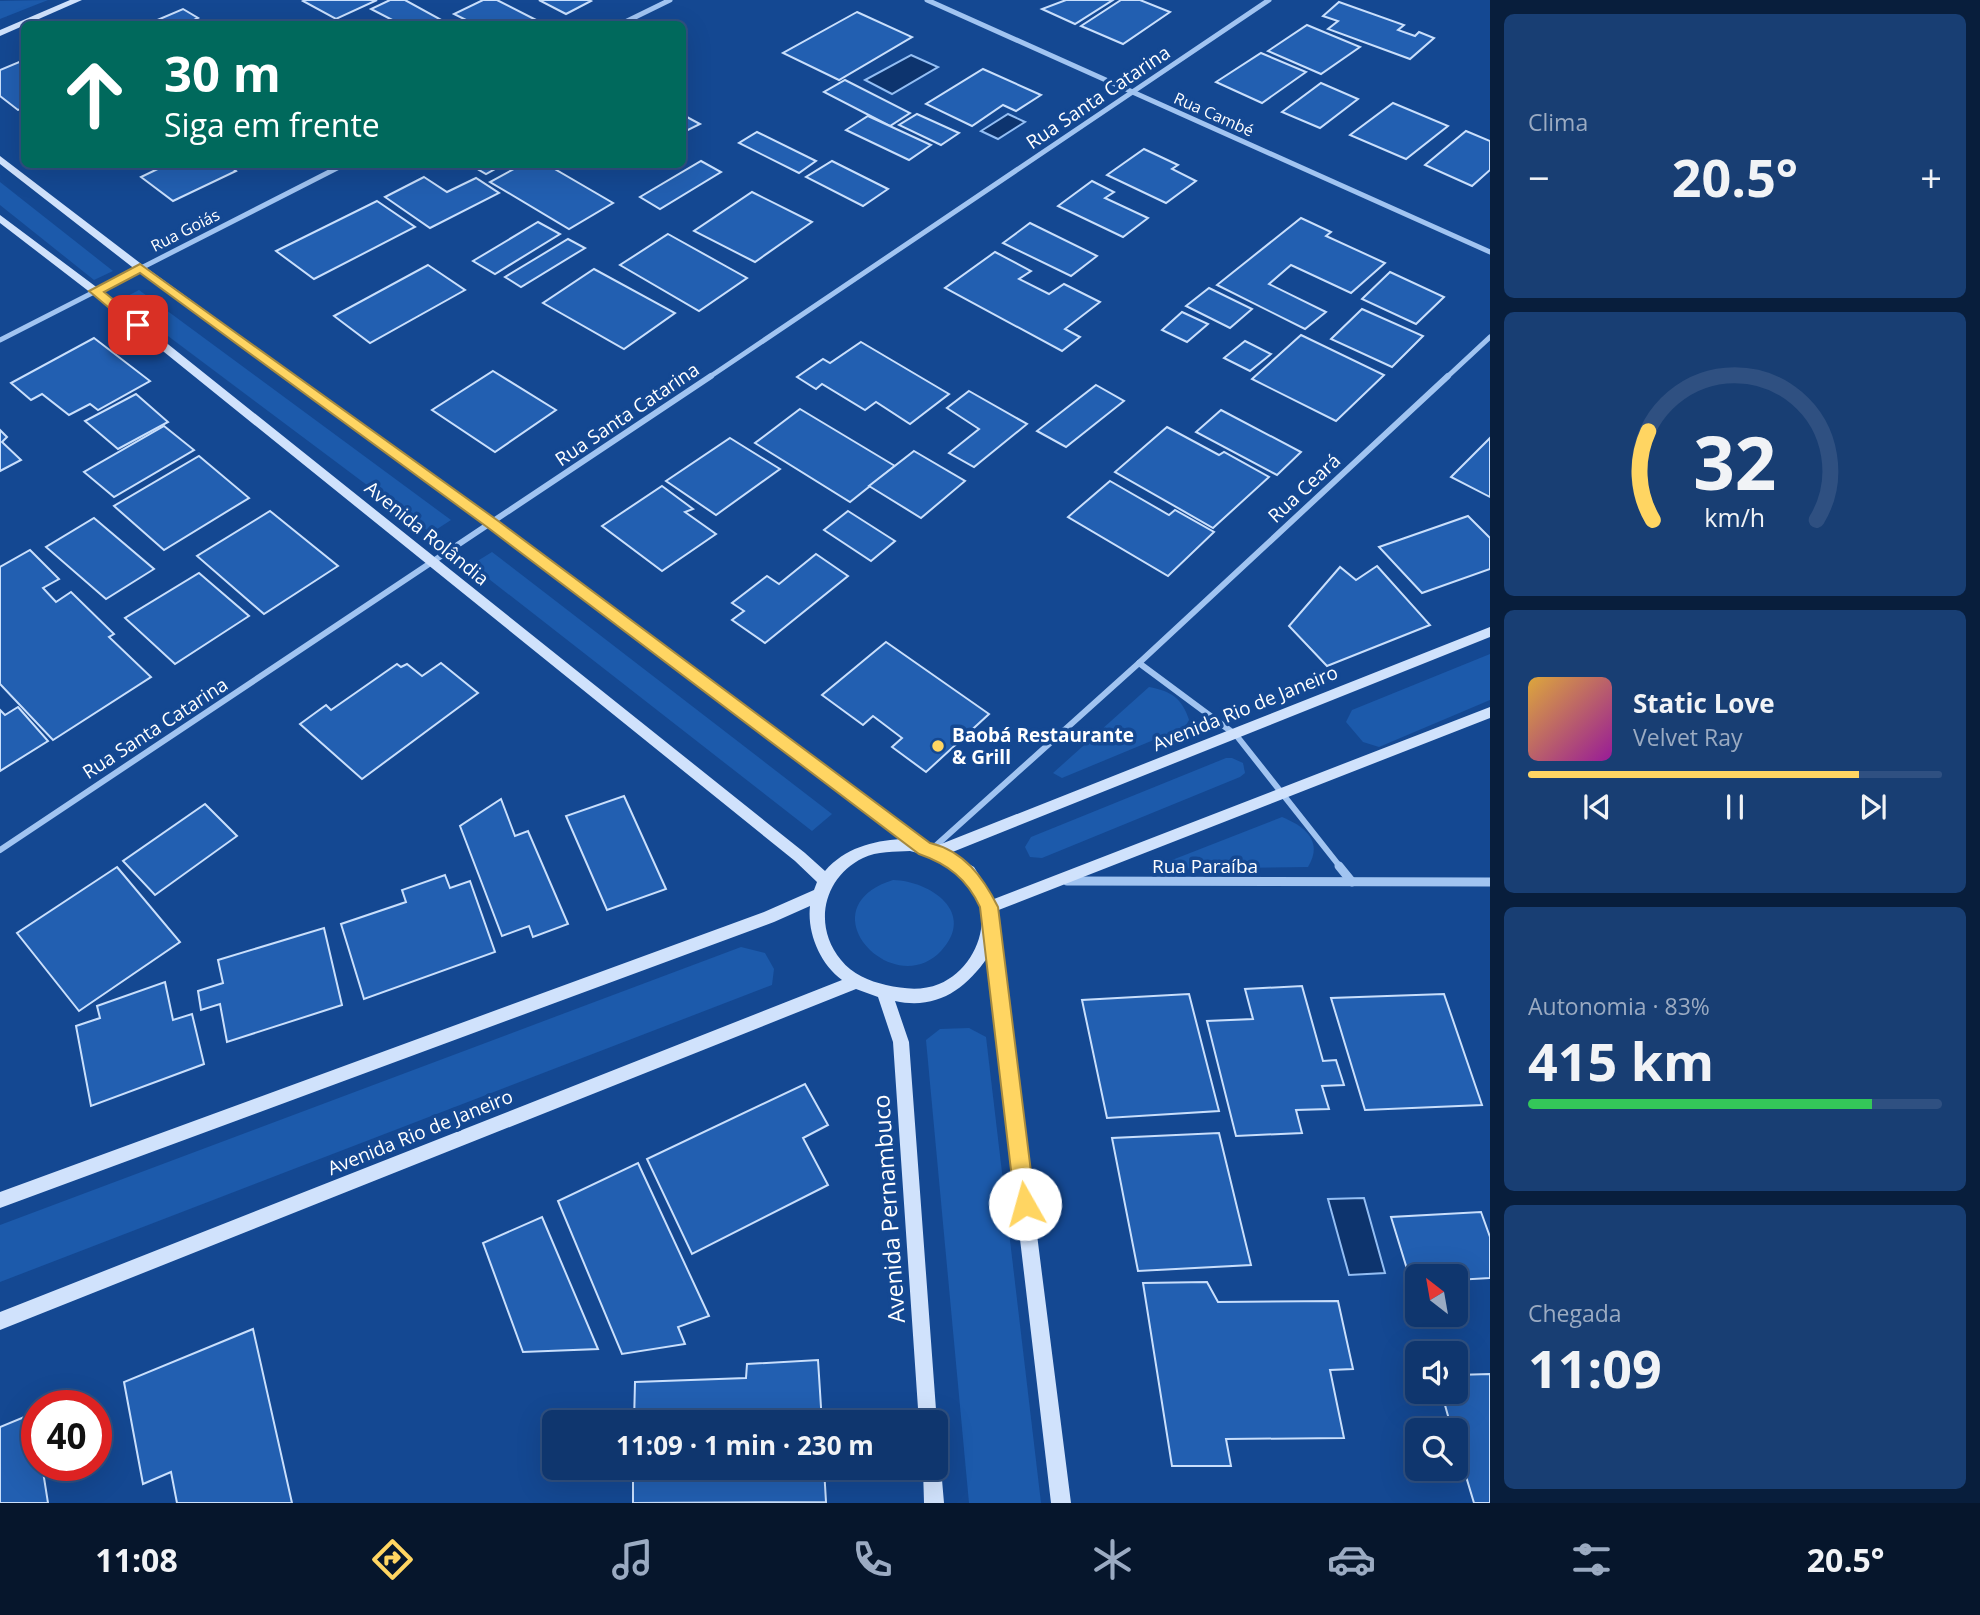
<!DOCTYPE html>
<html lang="pt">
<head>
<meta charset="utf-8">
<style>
	:root { --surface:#0f366e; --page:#183e73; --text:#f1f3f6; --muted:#9babc2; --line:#2f5081; --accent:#ffd562 }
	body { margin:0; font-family:"Open Sans",sans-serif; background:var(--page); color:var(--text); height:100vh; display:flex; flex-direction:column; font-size:26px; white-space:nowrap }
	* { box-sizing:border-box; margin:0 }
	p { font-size:23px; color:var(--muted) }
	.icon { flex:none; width:38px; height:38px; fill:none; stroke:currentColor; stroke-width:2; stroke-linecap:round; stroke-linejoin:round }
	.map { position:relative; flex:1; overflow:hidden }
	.panel { display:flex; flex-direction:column; gap:14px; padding:14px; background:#081e3c; width:490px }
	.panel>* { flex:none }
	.guide { position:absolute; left:21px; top:21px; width:665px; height:147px; border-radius:10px; box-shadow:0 7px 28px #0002,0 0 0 2px var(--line); background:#00695c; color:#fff; overflow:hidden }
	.needle { width:46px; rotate:329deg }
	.controls { position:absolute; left:1405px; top:1264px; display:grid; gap:14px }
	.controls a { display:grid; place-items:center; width:63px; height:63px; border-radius:10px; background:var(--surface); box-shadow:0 7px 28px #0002,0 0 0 2px var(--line); font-size:35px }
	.speed { position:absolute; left:21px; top:1390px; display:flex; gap:14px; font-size:35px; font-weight:700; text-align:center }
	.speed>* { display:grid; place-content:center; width:91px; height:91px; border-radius:50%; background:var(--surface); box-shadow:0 7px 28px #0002,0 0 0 2px var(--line); line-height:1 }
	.speed .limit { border:10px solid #d22; background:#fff; color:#111 }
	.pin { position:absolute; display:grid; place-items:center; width:60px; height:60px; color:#fff; margin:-30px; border-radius:14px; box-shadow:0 4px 10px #0006 }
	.me { position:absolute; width:77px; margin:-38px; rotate:353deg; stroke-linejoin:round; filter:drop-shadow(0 0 5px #0008) }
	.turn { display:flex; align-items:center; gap:24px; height:147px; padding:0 28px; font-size:32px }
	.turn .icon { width:91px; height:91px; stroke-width:2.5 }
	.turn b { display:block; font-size:49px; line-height:60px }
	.big { font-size:52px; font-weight:700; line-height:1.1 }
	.panel .tile { flex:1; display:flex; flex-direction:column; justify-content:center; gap:10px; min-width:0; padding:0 24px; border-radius:10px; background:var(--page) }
	.panel .dial { align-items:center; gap:0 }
	.dial svg { height:182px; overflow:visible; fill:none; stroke:var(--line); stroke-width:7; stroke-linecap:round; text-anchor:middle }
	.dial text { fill:var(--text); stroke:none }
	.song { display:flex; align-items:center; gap:21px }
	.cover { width:84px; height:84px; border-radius:10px; background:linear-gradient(135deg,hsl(40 70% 55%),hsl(300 70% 35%)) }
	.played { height:7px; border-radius:4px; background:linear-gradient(90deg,var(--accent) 80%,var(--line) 80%) }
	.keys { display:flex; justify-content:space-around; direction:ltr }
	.heat { display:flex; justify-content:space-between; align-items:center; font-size:38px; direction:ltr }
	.charge { height:10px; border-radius:5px; background:linear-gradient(90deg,#34c759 83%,var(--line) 0) }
	.trip { position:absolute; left:542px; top:1410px; width:406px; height:70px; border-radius:10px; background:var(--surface); box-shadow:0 7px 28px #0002,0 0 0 2px var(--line); font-weight:700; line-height:70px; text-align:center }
	.menu { display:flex; height:112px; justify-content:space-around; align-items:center; background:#06162c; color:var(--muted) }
	.menu .icon { width:49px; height:49px }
	.menu .selected { color:var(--accent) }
	.menu b { font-size:32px; color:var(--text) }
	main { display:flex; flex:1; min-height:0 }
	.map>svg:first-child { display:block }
</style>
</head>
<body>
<main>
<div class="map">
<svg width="1490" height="1503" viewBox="0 0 1490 1503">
	<rect width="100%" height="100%" fill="#144892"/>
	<g fill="#1c5aab">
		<path d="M 48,0 L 0,19 L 0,1 Z"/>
		<path d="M 0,182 L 113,271 L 94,280 L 0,205 Z"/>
		<path d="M 139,290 L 451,520 L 431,533 L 120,300 Z"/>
		<path d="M 492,552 L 832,814 L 812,831 L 471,565 Z"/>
		<path d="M 1490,654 L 1490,700 L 1379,747 L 1363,742 L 1346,722 L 1352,710 Z"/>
		<path d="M 1149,687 C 1171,691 1182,698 1189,720 L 1185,727 L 1062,778 L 1053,773 Z"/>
		<path d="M 1226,758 L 1232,758 L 1243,763 L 1245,773 L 1240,777 L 1042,858 L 1030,857 L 1025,847 L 1031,837 Z"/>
		<path d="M 1282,817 C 1304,826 1324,841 1308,867 L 1149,869 Z"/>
		<path d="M 893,880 C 931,881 977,913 941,951 C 893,1002 804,908 893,880 Z"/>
		<path d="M 741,947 L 765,953 L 774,969 L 772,985 L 0,1282 L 0,1225 Z"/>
		<path d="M 969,1028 L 986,1037 L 1041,1503 L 969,1503 L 926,1040 L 940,1029 Z"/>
	</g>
	<g fill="#0d346e" stroke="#93bef4" stroke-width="2">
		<path d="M 911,55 L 938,67 L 892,94 L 865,80 Z"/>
		<path d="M 1008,114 L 1025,122 L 998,139 L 981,131 Z"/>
		<path d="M 1364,1198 L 1385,1273 L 1349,1275 L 1328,1199 Z"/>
	</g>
	<g fill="#225fb1" stroke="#c9dffc" stroke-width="2">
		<path d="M 305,0 L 377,0 L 336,19 L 303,1 Z"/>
		<path d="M 390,0 L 405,0 L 447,23 L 400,24 L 371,9 Z"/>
		<path d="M 483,0 L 497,0 L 542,23 L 474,24 L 454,14 Z"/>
		<path d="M 539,0 L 589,0 L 591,1 L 566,14 Z"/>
		<path d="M 1066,0 L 1113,0 L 1075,24 L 1042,9 Z"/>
		<path d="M 1121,0 L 1140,0 L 1170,12 L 1123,44 L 1081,26 Z"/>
		<path d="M 1339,2 L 1404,25 L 1398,30 L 1415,36 L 1419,32 L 1434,38 L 1410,59 L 1328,29 L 1338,21 L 1323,16 Z"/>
		<path d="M 183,9 L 198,18 L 190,22 L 195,24 L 148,24 Z"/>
		<path d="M 857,12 L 912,37 L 839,80 L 783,53 Z"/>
		<path d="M 1307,25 L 1360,47 L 1321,74 L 1268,51 Z"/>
		<path d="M 1261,53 L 1306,72 L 1262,103 L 1216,82 Z"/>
		<path d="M 24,60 L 24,108 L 18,110 L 0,96 L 0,70 Z"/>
		<path d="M 983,69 L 1041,95 L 1016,111 L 1003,105 L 972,126 L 926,104 Z"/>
		<path d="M 845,80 L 910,113 L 890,126 L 824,92 Z"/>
		<path d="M 1321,83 L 1358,99 L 1320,128 L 1282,112 Z"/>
		<path d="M 1393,103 L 1448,126 L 1406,159 L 1350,135 Z"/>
		<path d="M 917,114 L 959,133 L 941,145 L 899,125 Z"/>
		<path d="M 685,116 L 700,124 L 682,133 L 682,117 Z"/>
		<path d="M 868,116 L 931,145 L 909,160 L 846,130 Z"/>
		<path d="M 1466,131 L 1490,141 L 1490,170 L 1472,186 L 1425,165 Z"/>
		<path d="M 757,132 L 816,161 L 799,173 L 739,143 Z"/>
		<path d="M 1144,149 L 1178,165 L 1172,169 L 1196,181 L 1166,203 L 1107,175 Z"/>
		<path d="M 701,161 L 721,172 L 660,209 L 640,197 Z"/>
		<path d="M 832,161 L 888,189 L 863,206 L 806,177 Z"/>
		<path d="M 168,164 L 227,164 L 236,171 L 173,201 L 141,177 Z"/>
		<path d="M 469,164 L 504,164 L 486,174 Z"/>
		<path d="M 523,164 L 546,164 L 613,203 L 569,229 L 490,182 Z"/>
		<path d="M 424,177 L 447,192 L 476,178 L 499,193 L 430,228 L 385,197 Z"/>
		<path d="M 1092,181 L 1114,192 L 1105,198 L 1148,218 L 1123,237 L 1058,206 Z"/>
		<path d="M 752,192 L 812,222 L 755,262 L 694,231 Z"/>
		<path d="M 377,201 L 415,227 L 314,279 L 276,251 Z"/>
		<path d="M 1301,218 L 1331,232 L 1326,236 L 1385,263 L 1351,293 L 1291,265 L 1269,284 L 1326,312 L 1305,329 L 1217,285 Z"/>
		<path d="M 538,222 L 560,234 L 495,274 L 473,261 Z"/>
		<path d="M 1030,223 L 1097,256 L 1071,276 L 1003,243 Z"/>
		<path d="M 668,234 L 747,278 L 699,311 L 620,265 Z"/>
		<path d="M 568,239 L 585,248 L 521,287 L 505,277 Z"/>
		<path d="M 995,252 L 1031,271 L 1019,279 L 1049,294 L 1064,284 L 1100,302 L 1065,329 L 1080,337 L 1062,351 L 945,288 Z"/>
		<path d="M 428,265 L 465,290 L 370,343 L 334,316 Z"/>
		<path d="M 594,269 L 675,313 L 624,349 L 543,303 Z"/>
		<path d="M 1390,272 L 1444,297 L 1416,324 L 1362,299 Z"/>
		<path d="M 1209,288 L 1252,309 L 1230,328 L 1186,306 Z"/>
		<path d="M 1362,309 L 1423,336 L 1392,367 L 1331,339 Z"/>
		<path d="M 1182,312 L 1208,324 L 1187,342 L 1162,330 Z"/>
		<path d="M 1301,335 L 1384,375 L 1336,421 L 1252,379 Z"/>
		<path d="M 94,338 L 150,381 L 98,410 L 90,404 L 69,415 L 42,394 L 31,400 L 11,383 Z"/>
		<path d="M 1245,341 L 1271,354 L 1250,371 L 1224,358 Z"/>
		<path d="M 861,342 L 949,394 L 910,424 L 876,402 L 865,410 L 822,384 L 816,389 L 797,377 L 823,359 L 830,363 Z"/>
		<path d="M 493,371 L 556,410 L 495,452 L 432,410 Z"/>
		<path d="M 1096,385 L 1124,401 L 1066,447 L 1037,431 Z"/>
		<path d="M 969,391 L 1027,424 L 974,467 L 949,453 L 979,429 L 947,408 Z"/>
		<path d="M 136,394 L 168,422 L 118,449 L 85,421 Z"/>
		<path d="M 800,409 L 895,466 L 850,502 L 755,443 Z"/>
		<path d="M 1221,410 L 1301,452 L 1277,475 L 1196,432 Z"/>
		<path d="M 164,426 L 194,450 L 114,497 L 84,472 Z"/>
		<path d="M 1167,427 L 1219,455 L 1224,452 L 1269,477 L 1213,528 L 1115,472 Z"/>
		<path d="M 0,430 L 7,437 L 2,442 L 21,460 L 0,471 Z"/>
		<path d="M 730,438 L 780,469 L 716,515 L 666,481 Z"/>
		<path d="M 1490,438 L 1490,497 L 1451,477 Z"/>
		<path d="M 914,451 L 965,481 L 921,518 L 869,486 Z"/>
		<path d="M 199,456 L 249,498 L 164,550 L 114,506 Z"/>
		<path d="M 1110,481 L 1169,515 L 1175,510 L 1214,532 L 1168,576 L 1068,517 Z"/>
		<path d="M 662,486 L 693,509 L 685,512 L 716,534 L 662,571 L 602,526 Z"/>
		<path d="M 270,511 L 338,566 L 264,614 L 197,556 Z"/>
		<path d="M 848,511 L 895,541 L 871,561 L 824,530 Z"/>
		<path d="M 1468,516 L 1490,538 L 1490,569 L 1422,593 L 1379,547 Z"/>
		<path d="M 94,518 L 154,569 L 106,599 L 46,547 Z"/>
		<path d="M 30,550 L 59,579 L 43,588 L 56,602 L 71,592 L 114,634 L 109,637 L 151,677 L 53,740 L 0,684 L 0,567 Z"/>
		<path d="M 816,554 L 848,576 L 765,643 L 732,620 L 744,611 L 732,603 L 767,576 L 779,584 Z"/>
		<path d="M 1377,566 L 1430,625 L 1327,666 L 1289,626 L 1340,567 L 1356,580 Z"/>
		<path d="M 199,573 L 249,616 L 175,664 L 125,618 Z"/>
		<path d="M 886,642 L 989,714 L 926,772 L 892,747 L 902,738 L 873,716 L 863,725 L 822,695 Z"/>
		<path d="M 441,663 L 478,693 L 362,779 L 300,724 L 326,705 L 331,710 L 397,664 L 401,667 L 407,664 L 422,676 Z"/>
		<path d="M 18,707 L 48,741 L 0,771 L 0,710 L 5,715 Z"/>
		<path d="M 624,796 L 666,889 L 607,910 L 566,816 Z"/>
		<path d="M 501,799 L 515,836 L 528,831 L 568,924 L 533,937 L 529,926 L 502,936 L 460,826 Z"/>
		<path d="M 205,804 L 237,836 L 155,895 L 123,861 Z"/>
		<path d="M 117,867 L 180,942 L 79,1011 L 17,933 Z"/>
		<path d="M 445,875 L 450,888 L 470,881 L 495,952 L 364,999 L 341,924 L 406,902 L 402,890 Z"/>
		<path d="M 324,928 L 342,1005 L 227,1042 L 220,1004 L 201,1010 L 198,991 L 223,983 L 218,960 Z"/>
		<path d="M 165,982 L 173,1020 L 192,1014 L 204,1064 L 91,1106 L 76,1026 L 100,1018 L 97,1006 Z"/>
		<path d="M 1302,986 L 1323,1061 L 1336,1060 L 1344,1085 L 1322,1086 L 1329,1109 L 1296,1110 L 1302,1133 L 1236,1136 L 1207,1021 L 1253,1019 L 1245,989 Z"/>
		<path d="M 1189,994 L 1219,1111 L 1107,1118 L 1082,1000 Z"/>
		<path d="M 1444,994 L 1482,1105 L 1365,1110 L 1331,998 Z"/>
		<path d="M 805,1084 L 828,1125 L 803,1138 L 828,1185 L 692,1254 L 647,1159 Z"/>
		<path d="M 1219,1133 L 1251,1265 L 1138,1271 L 1112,1138 Z"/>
		<path d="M 638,1163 L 709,1316 L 678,1327 L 685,1344 L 622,1354 L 558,1201 Z"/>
		<path d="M 1481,1212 L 1490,1237 L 1490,1278 L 1456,1280 L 1456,1276 L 1418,1276 L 1418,1282 L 1411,1282 L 1391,1217 Z"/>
		<path d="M 542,1217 L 598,1349 L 523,1352 L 483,1243 Z"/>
		<path d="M 1207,1282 L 1218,1302 L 1338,1301 L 1353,1369 L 1330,1370 L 1344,1438 L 1226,1439 L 1231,1466 L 1172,1466 L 1143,1283 Z"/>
		<path d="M 253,1329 L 292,1503 L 177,1503 L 171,1472 L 143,1484 L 124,1382 Z"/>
		<path d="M 818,1360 L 822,1423 L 634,1423 L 635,1382 L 746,1378 L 747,1364 Z"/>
		<path d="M 1490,1374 L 1490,1503 L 1474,1503 L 1456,1443 L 1456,1430 L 1452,1430 L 1441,1391 L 1456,1391 L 1456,1375 Z"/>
		<path d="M 34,1413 L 37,1465 L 42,1465 L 48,1503 L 0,1503 L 0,1427 Z"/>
		<path d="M 633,1468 L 824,1468 L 826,1502 L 633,1503 Z"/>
	</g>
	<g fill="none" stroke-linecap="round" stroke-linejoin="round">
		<g stroke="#a1c4f1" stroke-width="5">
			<path d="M 927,0 L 1490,252"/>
			<path d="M 621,24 L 670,0"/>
			<path d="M 0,340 L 345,164"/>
			<path d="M 708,378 L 1269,0"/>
			<path d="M 1446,378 L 1490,337"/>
		</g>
		<g stroke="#a1c4f1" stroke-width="6">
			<path d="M 1139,663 L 1236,735 L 1341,868"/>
			<path d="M 0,850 L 711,376"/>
			<path d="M 931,850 L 1139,663 L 1448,376"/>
		</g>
		<g stroke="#a1c4f1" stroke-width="9">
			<path d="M 1339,866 L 1352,882"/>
			<path d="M 1067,881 L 1490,882"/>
		</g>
		<g fill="#d0e2fc" fill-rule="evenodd">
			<path d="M 70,0 L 82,0 L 0,36 L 0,30 Z"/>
			<path d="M 0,156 L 144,266 L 496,521 L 929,843 L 936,846 L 1490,627 L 1490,637 L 950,853 L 974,867 L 994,899 L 1490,707 L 1490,718 L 996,911 L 1071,1503 L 1051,1503 L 987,958 C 965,990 936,1010 895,1001 L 909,1042 L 937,1423 L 936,1426 L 936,1423 L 919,1423 L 893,1042 L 878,997 L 856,989 L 0,1330 L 0,1312 L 842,980 C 820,964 807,933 810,906 L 774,922 L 0,1208 L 0,1192 L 764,912 L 814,890 L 817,882 L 795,861 L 91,293 L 0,223 L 0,215 L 99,289 L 805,853 L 825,871 C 845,848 872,841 901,839 L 488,527 L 136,270 L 0,164 ZM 910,851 C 928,855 948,863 962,875 C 999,908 980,967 939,984 C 922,991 904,989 886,985 C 869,981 852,974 841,960 C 812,925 824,877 863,858 C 877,851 895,852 910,851 Z"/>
			<path d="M 936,1460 L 941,1468 L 944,1503 L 924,1503 L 923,1468 L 936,1468 Z"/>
		</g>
	</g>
	<path fill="#ffd562" stroke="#a68a40" stroke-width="2" d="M 140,264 L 497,520 L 930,843 C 964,851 983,877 998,907 L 1035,1204 L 1032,1211 L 1025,1214 L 1018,1211 L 1015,1204 L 980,907 C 967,879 948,864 919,854 L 487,527 L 140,273 L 104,292 L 142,323 L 142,328 L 133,328 L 89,291 Z"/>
	<circle fill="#ffd562" stroke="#144892" stroke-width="2.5" cx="938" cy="746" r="7"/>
	<g text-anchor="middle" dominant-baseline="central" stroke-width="7" stroke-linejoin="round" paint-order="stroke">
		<g font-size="16" fill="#fff" stroke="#144892">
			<text transform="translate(1214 114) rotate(24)">Rua Cambé</text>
			<text transform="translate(185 230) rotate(-27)">Rua Goiás</text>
		</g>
		<g font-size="19" fill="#fff" stroke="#144892">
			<text transform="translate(1098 97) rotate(-34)">Rua Santa Catarina</text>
			<text transform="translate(627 414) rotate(-34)">Rua Santa Catarina</text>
			<text transform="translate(1304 488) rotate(-43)">Rua Ceará</text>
			<text transform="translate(427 533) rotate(39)">Avenida Rolândia</text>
			<text transform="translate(1245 708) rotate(-22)">Avenida Rio de Janeiro</text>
			<text transform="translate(155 728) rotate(-33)">Rua Santa Catarina</text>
			<text x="1205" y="866">Rua Paraíba</text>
			<text transform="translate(420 1132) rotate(-22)">Avenida Rio de Janeiro</text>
		</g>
		<g font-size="19" font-weight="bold" fill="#fff" stroke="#144892" text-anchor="start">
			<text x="952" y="735">Baobá Restaurante<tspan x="952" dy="22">&amp; Grill</tspan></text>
		</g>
		<g font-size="23" fill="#fff" stroke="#144892">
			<text transform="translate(888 1209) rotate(-94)">Avenida Pernambuco</text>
		</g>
	</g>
</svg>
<div class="controls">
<a><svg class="needle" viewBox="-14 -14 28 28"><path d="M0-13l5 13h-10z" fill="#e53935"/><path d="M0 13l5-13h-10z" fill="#9babc2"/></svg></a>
<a><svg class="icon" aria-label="sound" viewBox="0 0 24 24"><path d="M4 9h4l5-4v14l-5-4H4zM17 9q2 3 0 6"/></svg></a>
<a><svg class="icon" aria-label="search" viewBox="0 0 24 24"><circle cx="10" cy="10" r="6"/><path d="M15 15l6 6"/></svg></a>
</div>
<div class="speed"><div class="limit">40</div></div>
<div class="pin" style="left:138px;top:325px;background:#d93025"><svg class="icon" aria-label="arrive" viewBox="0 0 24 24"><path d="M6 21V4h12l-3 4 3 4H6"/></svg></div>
<svg class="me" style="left:1025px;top:1204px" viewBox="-20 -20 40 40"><circle r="19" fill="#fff"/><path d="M0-13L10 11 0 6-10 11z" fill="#ffd562"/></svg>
<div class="trip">11:09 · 1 min · 230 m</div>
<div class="guide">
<div class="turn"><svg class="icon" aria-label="ahead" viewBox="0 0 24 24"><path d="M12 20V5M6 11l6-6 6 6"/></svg><div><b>30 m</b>Siga em frente</div></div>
</div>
</div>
<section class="panel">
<div class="tile"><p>Clima</p>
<div class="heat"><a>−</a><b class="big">20.5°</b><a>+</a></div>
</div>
<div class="tile dial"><svg viewBox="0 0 100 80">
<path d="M14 69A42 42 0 1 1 86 69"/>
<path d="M14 69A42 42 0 0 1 12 30" stroke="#ffd562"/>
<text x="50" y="56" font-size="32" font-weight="700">32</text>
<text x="50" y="72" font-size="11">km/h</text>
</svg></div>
<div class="tile">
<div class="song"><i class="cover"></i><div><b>Static Love</b><p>Velvet Ray</p></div></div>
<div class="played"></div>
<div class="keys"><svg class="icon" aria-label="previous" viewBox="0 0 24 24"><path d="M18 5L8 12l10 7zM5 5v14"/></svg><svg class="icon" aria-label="pause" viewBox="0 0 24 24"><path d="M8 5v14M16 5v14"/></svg><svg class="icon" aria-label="next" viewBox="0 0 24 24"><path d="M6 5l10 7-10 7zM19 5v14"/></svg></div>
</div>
<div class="tile"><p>Autonomia · 83%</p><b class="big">415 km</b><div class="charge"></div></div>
<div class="tile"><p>Chegada</p><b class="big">11:09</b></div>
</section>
</main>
<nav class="menu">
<b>11:08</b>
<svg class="icon selected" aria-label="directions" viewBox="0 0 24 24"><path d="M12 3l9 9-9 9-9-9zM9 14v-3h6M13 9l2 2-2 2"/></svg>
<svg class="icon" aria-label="music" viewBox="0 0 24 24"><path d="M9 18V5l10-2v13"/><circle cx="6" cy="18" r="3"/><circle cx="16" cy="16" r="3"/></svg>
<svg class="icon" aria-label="phone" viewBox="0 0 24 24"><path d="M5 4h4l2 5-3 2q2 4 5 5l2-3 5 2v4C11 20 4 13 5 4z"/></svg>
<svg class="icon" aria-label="climate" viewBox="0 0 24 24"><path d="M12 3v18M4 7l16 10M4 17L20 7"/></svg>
<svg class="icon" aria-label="car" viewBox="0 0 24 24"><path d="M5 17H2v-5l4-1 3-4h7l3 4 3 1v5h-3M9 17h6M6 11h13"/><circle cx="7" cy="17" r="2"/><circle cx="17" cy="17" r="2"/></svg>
<svg class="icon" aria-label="filters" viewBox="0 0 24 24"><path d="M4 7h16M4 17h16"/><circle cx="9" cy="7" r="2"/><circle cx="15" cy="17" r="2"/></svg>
<b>20.5°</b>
</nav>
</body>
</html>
